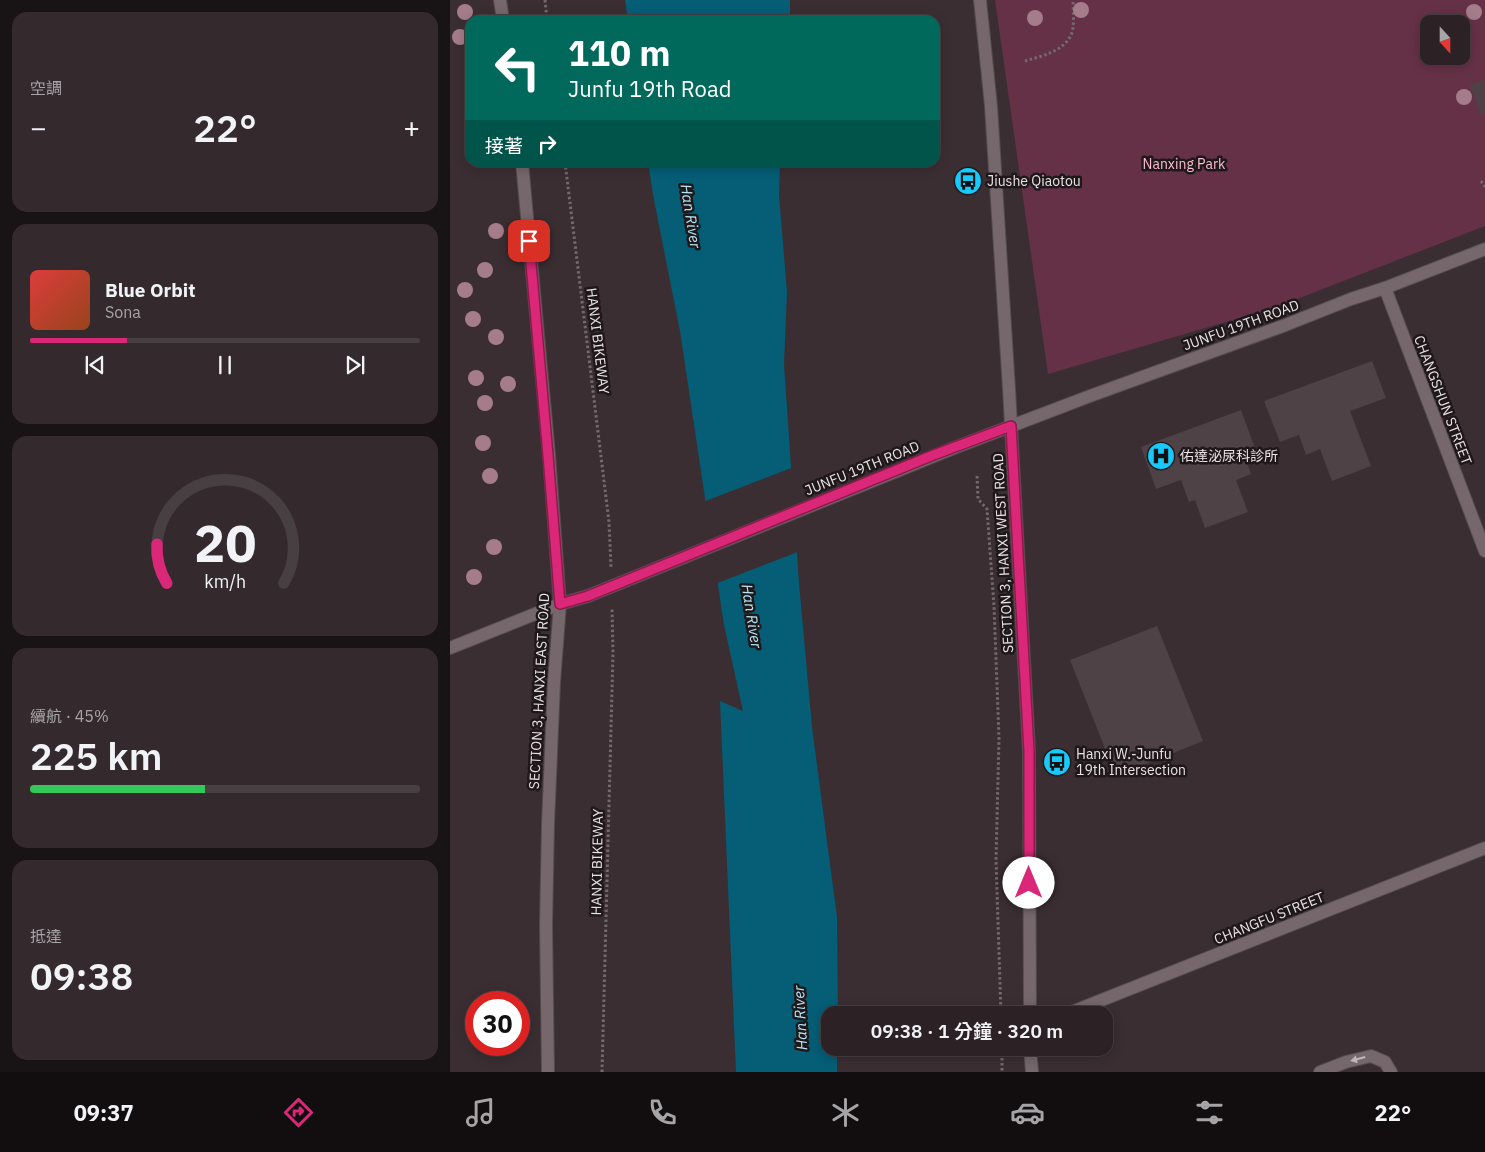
<!DOCTYPE html>
<html lang="zh-TW">
<head>
<meta charset="utf-8">
<style>
	:root { --surface:#2c2226; --page:#342a2e; --text:#f1f3f6; --muted:#a6a4a7; --line:#483f43; --accent:#db2777 }
	body { margin:0; font-family:"IBM Plex Sans","Noto Sans TC",sans-serif; background:var(--page); color:var(--text); height:100vh; display:flex; flex-direction:column; font-size:19px; white-space:nowrap }
	* { box-sizing:border-box; margin:0 }
	p { font-size:16px; color:var(--muted) }
	.icon { flex:none; width:28px; height:28px; fill:none; stroke:currentColor; stroke-width:2; stroke-linecap:round; stroke-linejoin:round }
	.map { position:relative; flex:1; overflow:hidden }
	.sheet { display:flex; flex-direction:column; gap:12px; padding:12px; background:#181315; width:450px }
	.sheet>* { flex:none }
	.guide { position:absolute; left:15px; top:15px; width:475px; height:152px; border-radius:15px; box-shadow:0 2px 12px #0003,0 0 0 1px var(--line); background:#00695c; color:#fff; overflow:hidden }
	.needle { width:32px; rotate:159deg }
	.buttons { position:absolute; left:970px; top:15px; display:grid; gap:10px }
	.buttons a { display:grid; place-items:center; width:50px; height:50px; border-radius:10px; background:var(--surface); box-shadow:0 2px 12px #0003,0 0 0 1px var(--line); font-size:25px }
	.speed { position:absolute; left:15px; top:991px; display:flex; gap:10px; font-size:25px; font-weight:700; text-align:center }
	.speed>* { display:grid; place-content:center; width:65px; height:65px; border-radius:50%; background:var(--surface); box-shadow:0 2px 12px #0003,0 0 0 1px var(--line); line-height:1 }
	.speed .limit { border:8px solid #d22; background:#fff; color:#111 }
	.pin { position:absolute; display:grid; place-items:center; width:42px; height:42px; color:#fff; margin:-21px; border-radius:10px; box-shadow:0 2px 8px #0006 }
	.me { position:absolute; width:55px; margin:-28px; rotate:0deg; stroke-linejoin:round; filter:drop-shadow(0 0 4px #0008) }
	.turn { display:flex; align-items:center; gap:18px; height:105px; padding:0 20px; font-size:22px }
	.turn .icon { width:65px; height:65px; stroke-width:2.5 }
	.turn b { display:block; font-size:35px; line-height:42px }
	.then { display:flex; align-items:center; height:48px; padding:0 20px; background:#0003; gap:10px; font-size:19px }
	.big { font-size:38px; font-weight:600; line-height:1.1 }
	.sheet .widget { flex:1; display:flex; flex-direction:column; justify-content:center; gap:8px; min-width:0; padding:0 18px; border-radius:15px; background:var(--page) }
	.sheet .dial { align-items:center; gap:0 }
	.dial svg { height:130px; overflow:visible; fill:none; stroke:var(--line); stroke-width:7; stroke-linecap:round; text-anchor:middle }
	.dial text { fill:var(--text); stroke:none }
	.song { display:flex; align-items:center; gap:15px }
	.cover { width:60px; height:60px; border-radius:8px; background:linear-gradient(135deg,hsl(0 70% 55%),hsl(20 70% 35%)) }
	.played { height:5px; border-radius:2px; background:linear-gradient(90deg,var(--accent) 25%,var(--line) 25%) }
	.keys { display:flex; justify-content:space-around; direction:ltr }
	.heat { display:flex; justify-content:space-between; align-items:center; font-size:28px; direction:ltr }
	.charge { height:8px; border-radius:4px; background:linear-gradient(90deg,#34c759 45%,var(--line) 0) }
	.trip { position:absolute; left:371px; top:1006px; width:292px; height:50px; border-radius:15px; background:var(--surface); box-shadow:0 2px 12px #0003,0 0 0 1px var(--line); font-weight:600; line-height:50px; text-align:center }
	.menu { display:flex; height:80px; justify-content:space-around; align-items:center; background:#120e0f; color:var(--muted) }
	.menu .icon { width:35px; height:35px }
	.menu .active { color:var(--accent) }
	.menu b { font-size:22px; color:var(--text) }
	main { display:flex; flex:1; min-height:0 }
	.map>svg:first-child { display:block }
</style>
</head>
<body>
<main>
<section class="sheet">
<div class="widget"><p>空調</p>
<div class="heat"><a>−</a><b class="big">22°</b><a>+</a></div>
</div>
<div class="widget">
<div class="song"><i class="cover"></i><div><b>Blue Orbit</b><p>Sona</p></div></div>
<div class="played"></div>
<div class="keys"><svg class="icon" aria-label="previous" viewBox="0 0 24 24"><path d="M18 5L8 12l10 7zM5 5v14"/></svg><svg class="icon" aria-label="pause" viewBox="0 0 24 24"><path d="M8 5v14M16 5v14"/></svg><svg class="icon" aria-label="next" viewBox="0 0 24 24"><path d="M6 5l10 7-10 7zM19 5v14"/></svg></div>
</div>
<div class="widget dial"><svg viewBox="0 0 100 80">
<path d="M14 69A42 42 0 1 1 86 69"/>
<path d="M14 69A42 42 0 0 1 8 45" stroke="#db2777"/>
<text x="50" y="56" font-size="32" font-weight="700">20</text>
<text x="50" y="72" font-size="11">km/h</text>
</svg></div>
<div class="widget"><p>續航 · 45%</p><b class="big">225 km</b><div class="charge"></div></div>
<div class="widget"><p>抵達</p><b class="big">09:38</b></div>
</section>
<div class="map">
<svg width="1035" height="1072" viewBox="0 0 1035 1072">
	<rect width="100%" height="100%" fill="#3a2e32"/>
	<path fill="#653146" fill-rule="evenodd" d="M 545,0 L 1035,0 L 1035,226 L 824,308 L 598,374 ZM 979,24 L 1011,24 L 1011,56 L 979,56 Z"/>
	<g fill="#055d76">
		<path d="M 175,0 L 340,0 L 340,20 L 178,20 Z"/>
		<path d="M 198,163 L 330,163 L 329,195 L 337,292 L 334,364 L 349,583 L 362,727 L 387,917 L 388,1015 L 380,1015 L 380,1048 L 387,1048 L 387,1072 L 286,1072 L 270,701 L 293,711 L 274,625 L 230,331 L 204,200 Z"/>
	</g>
	<path fill="#3a2e32" d="M 344,467 L 350,551 L 265,584 L 253,502 Z"/>
	<g fill="#4f4246">
		<path d="M 1035,79 L 1035,114 L 1031,115 L 1020,85 Z"/>
		<path d="M 922,361 L 936,398 L 900,411 L 921,466 L 882,481 L 870,449 L 856,455 L 849,435 L 830,442 L 814,401 Z"/>
		<path d="M 791,410 L 806,451 L 794,455 L 801,474 L 786,480 L 798,512 L 755,528 L 745,500 L 739,502 L 731,480 L 706,489 L 691,447 Z"/>
		<path d="M 707,626 L 753,741 L 666,776 L 620,660 Z"/>
	</g>
	<g fill="none" stroke-linecap="round" stroke-linejoin="round">
		<g stroke="#554b4e" stroke-width="14">
			<g id="minor">
				<path d="M 50,0 L 53,20"/>
				<path d="M 530,0 L 541,106 L 559,389 L 579,751 L 580,1015"/>
				<path d="M 72,162 L 99,455 L 110,604 L 104,682 L 98,824 L 96,925 L 98,1072"/>
				<path d="M 935,288 L 1035,551"/>
				<path d="M 504,448 L 640,396 L 833,326 L 901,299 L 935,288 L 1035,249"/>
				<path d="M 0,648 L 110,604 L 138,596"/>
				<path d="M 614,1015 L 1035,848"/>
				<path d="M 580,1048 L 582,1072"/>
				<path d="M 870,1072 L 896,1062 L 921,1056 L 935,1062 L 941,1072"/>
			</g>
		</g>
		<g stroke="#746a6d" stroke-width="3" stroke-dasharray="2.5 2.5" stroke-linecap="butt">
			<path d="M 95,0 L 97,20"/>
			<path d="M 575,61 C 591,56 613,52 621,35 C 625,27 623,9 623,0"/>
			<path d="M 115,162 L 159,522 L 161,567"/>
			<path d="M 1031,181 L 1035,187"/>
			<path d="M 527,476 L 528,499 L 537,509 L 544,606 L 549,738 L 546,860 L 551,1015"/>
			<path d="M 552,1048 L 552,1072"/>
			<path d="M 152,1072 L 163,653 L 162,608"/>
		</g>
		<use href="#minor" stroke="#75676b" stroke-width="12"/>
		<g stroke="#554b4e" stroke-width="14" stroke-linecap="butt">
			<path id="minor-bridge" d="M 138,596 L 504,448"/>
		</g>
		<use href="#minor-bridge" stroke="#75676b" stroke-width="12"/>
	</g>
	<g fill="#a57c8a">
		<circle cx="631" cy="10" r="8"/>
		<circle cx="15" cy="12" r="8"/>
		<circle cx="1024" cy="12" r="8"/>
		<circle cx="585" cy="18" r="8"/>
		<circle cx="10" cy="37" r="8"/>
		<circle cx="1014" cy="97" r="8"/>
		<circle cx="46" cy="231" r="8"/>
		<circle cx="35" cy="270" r="8"/>
		<circle cx="15" cy="290" r="8"/>
		<circle cx="23" cy="319" r="8"/>
		<circle cx="46" cy="337" r="8"/>
		<circle cx="26" cy="378" r="8"/>
		<circle cx="58" cy="384" r="8"/>
		<circle cx="35" cy="403" r="8"/>
		<circle cx="33" cy="443" r="8"/>
		<circle cx="40" cy="476" r="8"/>
		<circle cx="44" cy="547" r="8"/>
		<circle cx="24" cy="577" r="8"/>
	</g>
	<defs><path id="oneway-solid" d="M-6-.8H1V-3.2L6.5 0L1 3.2V.8H-6Z" transform="scale(1.25)"/></defs>
	<use fill="#c0b6b9" href="#oneway-solid" transform="translate(908 1059) rotate(165)"/>
	<g fill="none" stroke-linecap="round" stroke-linejoin="round">
		<g stroke="#8e194d" stroke-width="12">
			<path id="route" d="M 79,241 L 98,455 L 110,604 L 138,596 L 481,456 L 561,426 L 579,751 L 579,883"/>
		</g>
		<use href="#route" stroke="#db2777" stroke-width="9"/>
	</g>
	<defs>
		<g id="bus-disc" transform="scale(1.4375)"><circle r="9.5" fill="#18cafc" stroke="#1e181a"/><path d="M-5-6H5V4H4V6H2V4H-2V6H-4V4H-5ZM-3.5-4V0h7V-4ZM-3.5 1.2v1.5H-2V1.2ZM2 1.2v1.5H3.5V1.2Z" fill="#111"/></g>
		<g id="hospital-disc" transform="scale(1.4375)"><circle r="9.5" fill="#18cafc" stroke="#1e181a"/><path d="M-5-5h3v3.5h4V-5h3V5h-3V1.5h-4V5h-3Z" fill="#111"/></g>
	</defs>
	<g fill-rule="evenodd">
		<use href="#bus-disc" x="518" y="181"/>
		<use href="#hospital-disc" x="711" y="456"/>
		<use href="#bus-disc" x="607" y="762"/>
	</g>
	<g text-anchor="middle" dominant-baseline="central" stroke-width="5" stroke-linejoin="round" paint-order="stroke">
		<g font-size="14" fill="#fdbcd2" stroke="#1e181a">
			<text x="734" y="164">Nanxing Park</text>
		</g>
		<g font-size="14" fill="#e9e1e3" stroke="#1e181a" text-anchor="start">
			<text x="537" y="181">Jiushe Qiaotou</text>
			<text x="730" y="456">佑達泌尿科診所</text>
			<text x="626" y="754">Hanxi W.-Junfu<tspan x="626" dy="16">19th Intersection</tspan></text>
		</g>
		<g font-size="14" fill="#e9e1e3" stroke="#1e181a">
			<text transform="translate(791 325) rotate(-20)">JUNFU 19TH ROAD</text>
			<text transform="translate(148 341) rotate(83)">HANXI BIKEWAY</text>
			<text transform="translate(993 400) rotate(69)">CHANGSHUN STREET</text>
			<text transform="translate(412 468) rotate(-22)">JUNFU 19TH ROAD</text>
			<text transform="translate(553 553) rotate(-93)">SECTION 3, HANXI WEST ROAD</text>
			<text transform="translate(89 691) rotate(-87)">SECTION 3, HANXI EAST ROAD</text>
			<text transform="translate(147 862) rotate(-89)">HANXI BIKEWAY</text>
			<text transform="translate(819 918) rotate(-22)">CHANGFU STREET</text>
		</g>
		<g font-size="15" font-style="italic" fill="#b7e4f6" stroke="#1e181a">
			<text transform="translate(241 216) rotate(81)">Han River</text>
			<text transform="translate(302 616) rotate(81)">Han River</text>
			<text transform="translate(350 1018) rotate(-93)">Han River</text>
		</g>
	</g>
</svg>
<div class="buttons">
<a><svg class="needle" viewBox="-14 -14 28 28"><path d="M0-13l5 13h-10z" fill="#e53935"/><path d="M0 13l5-13h-10z" fill="#a6a4a7"/></svg></a>
</div>
<div class="speed"><div class="limit">30</div></div>
<div class="pin" style="left:79px;top:241px;background:#d93025"><svg class="icon" aria-label="arrive" viewBox="0 0 24 24"><path d="M6 21V4h12l-3 4 3 4H6"/></svg></div>
<svg class="me" style="left:579px;top:883px" viewBox="-20 -20 40 40"><circle r="19" fill="#fff"/><path d="M0-13L10 11 0 6-10 11z" fill="#db2777"/></svg>
<div class="trip">09:38 · 1 分鐘 · 320 m</div>
<div class="guide">
<div class="turn"><svg class="icon" aria-label="left" viewBox="0 0 24 24"><path d="M17 20v-9H6M10 6l-5 5 5 5"/></svg><div><b>110 m</b>Junfu 19th Road</div></div>
<div class="then">接著<svg class="icon" aria-label="right" viewBox="0 0 24 24"><path d="M7 20v-9h11M14 6l5 5-5 5"/></svg></div>
</div>
</div>
</main>
<nav class="menu">
<b>09:37</b>
<svg class="icon active" aria-label="directions" viewBox="0 0 24 24"><path d="M12 3l9 9-9 9-9-9zM9 14v-3h6M13 9l2 2-2 2"/></svg>
<svg class="icon" aria-label="music" viewBox="0 0 24 24"><path d="M9 18V5l10-2v13"/><circle cx="6" cy="18" r="3"/><circle cx="16" cy="16" r="3"/></svg>
<svg class="icon" aria-label="phone" viewBox="0 0 24 24"><path d="M5 4h4l2 5-3 2q2 4 5 5l2-3 5 2v4C11 20 4 13 5 4z"/></svg>
<svg class="icon" aria-label="climate" viewBox="0 0 24 24"><path d="M12 3v18M4 7l16 10M4 17L20 7"/></svg>
<svg class="icon" aria-label="car" viewBox="0 0 24 24"><path d="M5 17H2v-5l4-1 3-4h7l3 4 3 1v5h-3M9 17h6M6 11h13"/><circle cx="7" cy="17" r="2"/><circle cx="17" cy="17" r="2"/></svg>
<svg class="icon" aria-label="filters" viewBox="0 0 24 24"><path d="M4 7h16M4 17h16"/><circle cx="9" cy="7" r="2"/><circle cx="15" cy="17" r="2"/></svg>
<b>22°</b>
</nav>
</body>
</html>
